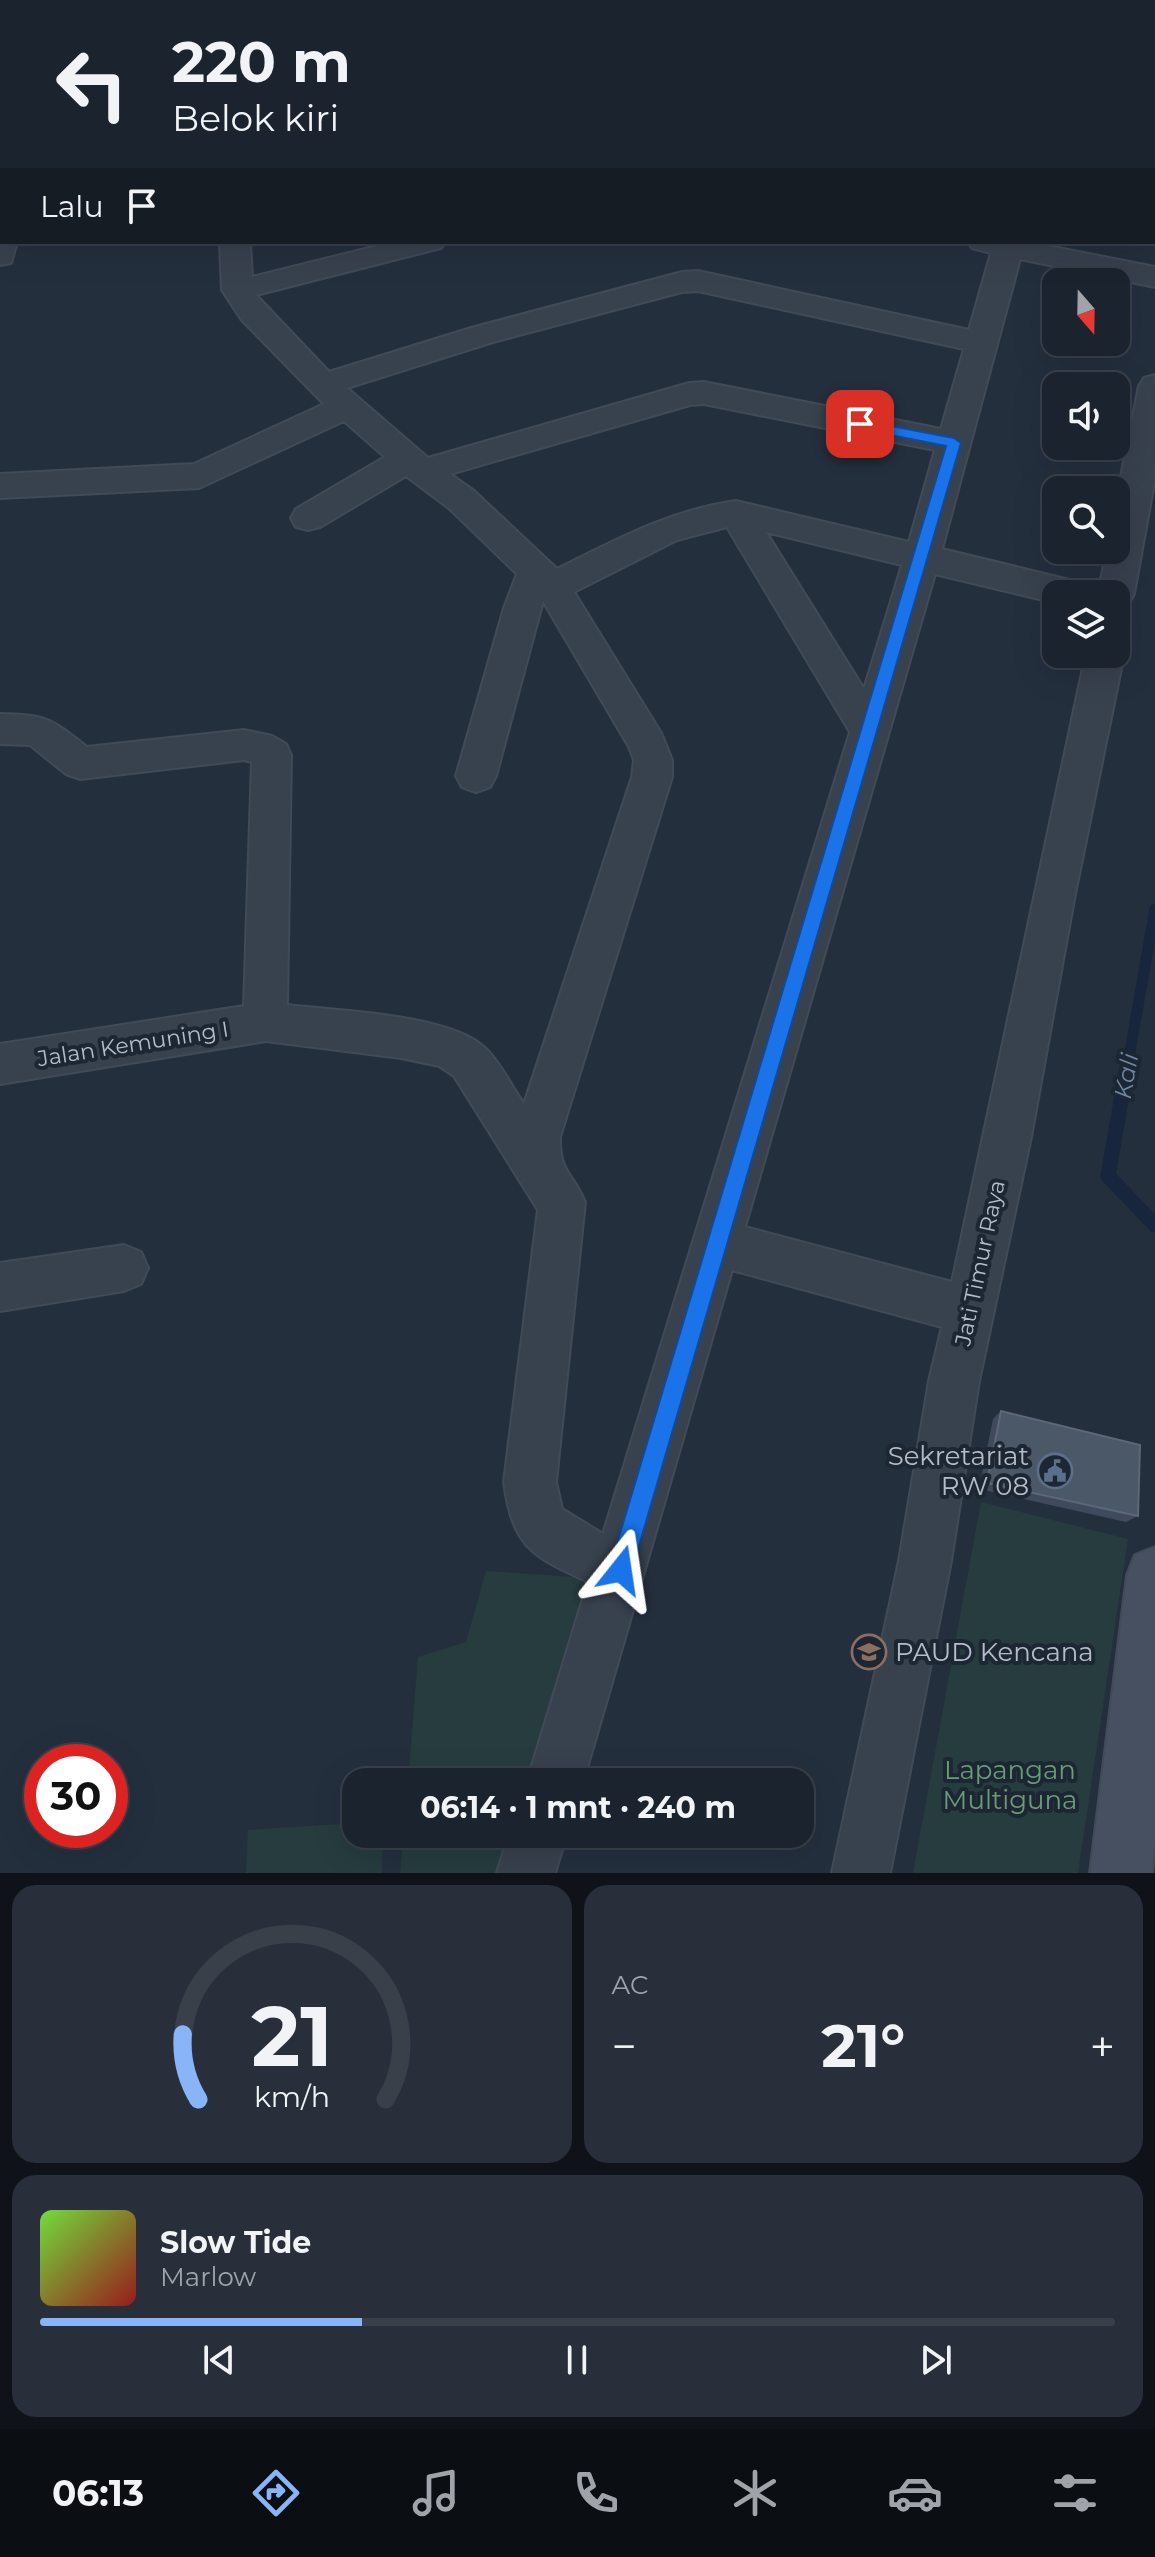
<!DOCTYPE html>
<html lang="id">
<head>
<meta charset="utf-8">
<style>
	:root { --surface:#1b232e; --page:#282f3a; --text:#f1f3f6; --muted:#a0a4aa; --line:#39404a; --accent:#8ab4f8 }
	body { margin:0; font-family:Montserrat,sans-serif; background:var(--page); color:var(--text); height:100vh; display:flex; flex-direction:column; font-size:30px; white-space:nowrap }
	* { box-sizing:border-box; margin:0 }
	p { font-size:26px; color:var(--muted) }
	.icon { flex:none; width:44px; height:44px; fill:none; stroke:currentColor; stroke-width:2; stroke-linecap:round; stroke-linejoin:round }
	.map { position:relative; height:1873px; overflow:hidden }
	.panel { display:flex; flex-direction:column; gap:12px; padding:12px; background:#0f1319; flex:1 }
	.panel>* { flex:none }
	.banner { position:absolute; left:0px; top:0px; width:1156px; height:244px; box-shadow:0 8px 32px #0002,0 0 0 2px var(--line); background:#1b232e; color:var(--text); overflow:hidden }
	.needle { width:52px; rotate:160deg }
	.buttons { position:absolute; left:1042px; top:268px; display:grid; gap:16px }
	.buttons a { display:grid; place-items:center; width:88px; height:88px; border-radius:16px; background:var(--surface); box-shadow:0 8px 32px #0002,0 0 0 2px var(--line); font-size:40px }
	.speed { position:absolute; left:24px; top:1744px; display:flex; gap:16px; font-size:40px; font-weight:700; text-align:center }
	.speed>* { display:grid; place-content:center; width:104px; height:104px; border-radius:50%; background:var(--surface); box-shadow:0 8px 32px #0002,0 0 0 2px var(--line); line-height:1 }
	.speed .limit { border:12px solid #d22; background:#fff; color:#111 }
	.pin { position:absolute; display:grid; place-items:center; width:68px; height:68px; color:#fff; margin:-34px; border-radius:16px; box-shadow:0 4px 12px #0006 }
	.me { position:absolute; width:88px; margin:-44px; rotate:15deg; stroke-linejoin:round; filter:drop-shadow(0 0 6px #0008) }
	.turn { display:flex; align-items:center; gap:28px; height:168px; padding:0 40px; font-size:36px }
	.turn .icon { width:104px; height:104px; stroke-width:2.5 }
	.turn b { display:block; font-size:56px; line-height:68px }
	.then { display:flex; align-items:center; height:76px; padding:0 40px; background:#0003; gap:16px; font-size:30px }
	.big { font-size:60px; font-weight:700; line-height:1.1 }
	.panel .widget { flex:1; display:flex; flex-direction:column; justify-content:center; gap:12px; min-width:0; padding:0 28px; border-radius:24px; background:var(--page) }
	.panel .dial { align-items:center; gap:0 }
	.dial svg { height:208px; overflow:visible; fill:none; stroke:var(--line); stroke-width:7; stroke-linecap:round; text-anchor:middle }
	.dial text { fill:var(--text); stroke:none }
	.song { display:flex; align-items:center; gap:24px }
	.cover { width:96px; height:96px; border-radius:12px; background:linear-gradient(135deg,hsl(100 70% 55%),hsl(0 70% 35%)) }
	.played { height:8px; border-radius:4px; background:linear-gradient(90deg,var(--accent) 30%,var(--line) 30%) }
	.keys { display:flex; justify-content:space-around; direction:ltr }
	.heat { display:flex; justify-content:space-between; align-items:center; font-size:44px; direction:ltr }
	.panel .tiles { flex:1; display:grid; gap:12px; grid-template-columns:1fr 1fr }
	.widget:last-child { grid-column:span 2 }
	.trip { position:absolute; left:342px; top:1768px; width:472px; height:80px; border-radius:24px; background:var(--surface); box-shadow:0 8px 32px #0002,0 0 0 2px var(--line); font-weight:700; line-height:80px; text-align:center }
	.dock { display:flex; height:128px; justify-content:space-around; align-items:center; background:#0b0e12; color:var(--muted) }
	.dock .icon { width:56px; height:56px }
	.dock .current { color:var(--accent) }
	.dock b { font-size:36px; color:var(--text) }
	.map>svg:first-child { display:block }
</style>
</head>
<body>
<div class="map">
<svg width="1155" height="1873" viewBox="0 0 1155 1873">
	<rect width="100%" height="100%" fill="#242f3e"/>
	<g fill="#263c3f">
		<path d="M 981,1502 L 1128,1539 L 1078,1873 L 913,1873 Z"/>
		<path d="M 486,1571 L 590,1578 L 551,1782 L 408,1782 L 418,1657 L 466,1642 Z"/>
		<path d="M 356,1823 L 356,1834 L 383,1834 L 382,1873 L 246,1873 L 248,1830 Z"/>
		<path d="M 404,1834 L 541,1834 L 533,1873 L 400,1873 Z"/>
	</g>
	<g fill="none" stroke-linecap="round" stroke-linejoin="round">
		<path stroke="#17263c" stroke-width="11" d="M 1126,1074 L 1155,909"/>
		<path stroke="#17263c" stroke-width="15" d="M 1126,1072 L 1108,1176 L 1155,1225"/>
		<g stroke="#414a57" stroke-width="4">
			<g id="street">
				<rect x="17" y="0" width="26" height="2"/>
				<path d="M 472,0 L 499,0 L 471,2 Z"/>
				<path d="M 612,0 L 639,0 L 611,2 Z"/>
				<path d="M 746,0 L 772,0 L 745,2 Z"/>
				<path d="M 880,0 L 914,0 L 879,2 Z"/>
				<rect x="1071" y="0" width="26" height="2"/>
				<rect x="1154" y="57" width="1" height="16"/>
				<path d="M 0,233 L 2,242 L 17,242 L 11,263 L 0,265 Z"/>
				<path d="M 220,242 L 250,242 L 252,277 L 393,242 L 445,242 L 441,248 L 256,295 L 329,372 L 471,328 L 682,272 L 698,271 L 969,330 L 991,253 L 972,248 L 968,242 L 1028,242 L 1155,267 L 1155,287 L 1020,259 L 942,549 L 1074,581 L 1087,585 L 1092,594 L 1056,594 L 1056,603 L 935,574 L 745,1227 L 952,1282 L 1086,654 L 1116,654 L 1118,644 L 1124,654 L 1075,894 L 1031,1137 L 979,1381 L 951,1561 L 890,1873 L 832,1873 L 899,1561 L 929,1381 L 942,1327 L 732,1270 L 583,1782 L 527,1782 L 588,1582 C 532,1556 513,1548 504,1482 L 538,1210 L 454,1076 L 439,1066 L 401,1058 L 266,1041 L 0,1084 L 0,1044 L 244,1006 L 252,762 L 244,760 L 80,779 L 66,774 L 30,745 L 0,744 L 0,714 C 47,715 50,718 87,747 L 244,730 L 272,736 L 286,744 L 291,755 L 287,1005 C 335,1011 450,1014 485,1048 C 500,1062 512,1087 524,1104 L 632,777 L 634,760 L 629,747 L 543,601 L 496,776 L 490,787 L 476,792 L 462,787 L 456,776 L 504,608 L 517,574 L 450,509 L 406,476 L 320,527 L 308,530 L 296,527 L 291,518 L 296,509 L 385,457 L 344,421 L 199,488 L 0,498 L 0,474 L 194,464 L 324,404 L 241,319 L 222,290 ZM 698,291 L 964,349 L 941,429 L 704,382 L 689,383 L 428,458 L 347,388 L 493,342 L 682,292 ZM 704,404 L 935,450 L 909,542 L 736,501 C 670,510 616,540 557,569 L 474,491 L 450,474 L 690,405 ZM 727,527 L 850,732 L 603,1534 L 562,1509 L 556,1482 L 585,1202 C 573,1173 559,1173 560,1137 L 672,777 L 672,760 L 661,733 L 574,592 L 677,540 ZM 766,532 L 902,565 L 864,689 Z"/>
				<path d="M 1155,375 L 1155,477 L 1134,594 L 1129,603 L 1116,607 L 1116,594 L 1098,594 L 1107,550 L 1116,550 L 1116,502 L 1139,386 L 1144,378 Z"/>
				<path d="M 124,1245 L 141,1252 L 148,1268 L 141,1284 L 124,1291 L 0,1311 L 0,1263 Z"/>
				<path d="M 509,1834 L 567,1834 L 555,1873 L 497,1873 Z"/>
			</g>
		</g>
		<g stroke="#414a57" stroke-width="4">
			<path id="secondary" d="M 1155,1547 L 1155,1840 L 1152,1873 L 1090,1873 L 1127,1575 L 1135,1555 Z"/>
		</g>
		<use href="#street" fill="#38414e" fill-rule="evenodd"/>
		<use href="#secondary" fill="#465061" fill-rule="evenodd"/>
	</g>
	<path fill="#3f4b5c" d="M 1001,1411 L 1138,1516 L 1126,1522 L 979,1489 L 993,1419 Z"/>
	<path fill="#4b5868" stroke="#5c6777" stroke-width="2" d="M 1001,1411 L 1140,1445 L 1138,1516 L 987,1483 Z"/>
	<path fill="#1a73e8" stroke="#114b97" stroke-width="2" d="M 860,420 L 954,438 L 961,443 L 632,1570 L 629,1578 L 621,1581 L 613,1578 L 609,1570 L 946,446 L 855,428 L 855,421 Z"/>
	<defs>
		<g id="civic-ring" transform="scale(1.8)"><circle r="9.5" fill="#1d2633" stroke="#5c6f8a" stroke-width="1.5"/><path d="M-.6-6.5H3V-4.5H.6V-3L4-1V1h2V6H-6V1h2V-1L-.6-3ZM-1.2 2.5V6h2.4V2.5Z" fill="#5c6f8a"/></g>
		<g id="school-ring" transform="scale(1.8)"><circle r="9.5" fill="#1d2633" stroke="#8d6e63" stroke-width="1.5"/><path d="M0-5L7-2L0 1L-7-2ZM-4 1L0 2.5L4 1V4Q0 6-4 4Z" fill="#8d6e63"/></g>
	</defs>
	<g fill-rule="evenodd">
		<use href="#civic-ring" x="1055" y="1471"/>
		<use href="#school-ring" x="869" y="1652"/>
	</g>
	<g text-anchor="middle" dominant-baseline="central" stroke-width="8" stroke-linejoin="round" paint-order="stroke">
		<g font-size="22" fill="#b4bcc9" stroke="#1d2633">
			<text transform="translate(133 1044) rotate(-9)">Jalan Kemuning I</text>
			<text transform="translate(980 1263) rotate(-78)">Jati Timur Raya</text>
		</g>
		<g font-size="24" font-style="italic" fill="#6d86a8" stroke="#1d2633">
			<text transform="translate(1126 1076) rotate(-80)">Kali</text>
		</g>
		<g font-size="26" fill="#b4bcc9" stroke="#1d2633" text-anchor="end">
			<text x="1029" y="1456">Sekretariat<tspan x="1029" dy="30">RW 08</tspan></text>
			<text x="895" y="1652" text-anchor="start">PAUD Kencana</text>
		</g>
		<g font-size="26" fill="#6b9a76" stroke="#1d2633">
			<text x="1010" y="1770">Lapangan<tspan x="1010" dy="30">Multiguna</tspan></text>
		</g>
	</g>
</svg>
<div class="buttons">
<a><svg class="needle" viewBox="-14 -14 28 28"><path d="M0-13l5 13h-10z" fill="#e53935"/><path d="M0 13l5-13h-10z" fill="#a0a4aa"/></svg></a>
<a><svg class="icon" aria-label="sound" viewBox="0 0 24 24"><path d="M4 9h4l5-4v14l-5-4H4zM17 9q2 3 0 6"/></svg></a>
<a><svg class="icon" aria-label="search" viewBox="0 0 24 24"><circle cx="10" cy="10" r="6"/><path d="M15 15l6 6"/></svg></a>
<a><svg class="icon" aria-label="layers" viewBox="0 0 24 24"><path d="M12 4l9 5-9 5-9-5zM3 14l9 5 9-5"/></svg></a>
</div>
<div class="speed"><div class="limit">30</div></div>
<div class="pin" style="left:860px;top:424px;background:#d93025"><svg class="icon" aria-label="arrive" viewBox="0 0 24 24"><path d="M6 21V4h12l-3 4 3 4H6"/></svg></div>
<svg class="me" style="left:621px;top:1570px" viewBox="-20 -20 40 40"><path d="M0-17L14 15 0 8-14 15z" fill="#1a73e8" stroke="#fff" stroke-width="4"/></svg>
<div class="trip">06:14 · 1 mnt · 240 m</div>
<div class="banner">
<div class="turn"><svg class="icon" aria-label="left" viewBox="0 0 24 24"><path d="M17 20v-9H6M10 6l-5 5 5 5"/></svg><div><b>220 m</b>Belok kiri</div></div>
<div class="then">Lalu<svg class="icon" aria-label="arrive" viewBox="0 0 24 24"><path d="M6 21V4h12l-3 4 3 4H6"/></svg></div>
</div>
</div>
<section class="panel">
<div class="tiles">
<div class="widget dial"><svg viewBox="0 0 100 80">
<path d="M14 69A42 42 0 1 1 86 69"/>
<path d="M14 69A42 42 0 0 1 8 44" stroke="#8ab4f8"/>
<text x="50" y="56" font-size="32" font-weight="700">21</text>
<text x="50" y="72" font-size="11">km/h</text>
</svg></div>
<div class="widget"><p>AC</p>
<div class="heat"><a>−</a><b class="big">21°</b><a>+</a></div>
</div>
<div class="widget">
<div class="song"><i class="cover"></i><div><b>Slow Tide</b><p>Marlow</p></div></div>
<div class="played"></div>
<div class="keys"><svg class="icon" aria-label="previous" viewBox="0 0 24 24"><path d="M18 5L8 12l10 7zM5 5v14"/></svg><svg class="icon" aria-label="pause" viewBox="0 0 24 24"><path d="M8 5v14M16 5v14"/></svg><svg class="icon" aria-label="next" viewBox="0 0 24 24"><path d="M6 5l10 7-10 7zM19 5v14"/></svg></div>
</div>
</div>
</section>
<nav class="dock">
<b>06:13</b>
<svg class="icon current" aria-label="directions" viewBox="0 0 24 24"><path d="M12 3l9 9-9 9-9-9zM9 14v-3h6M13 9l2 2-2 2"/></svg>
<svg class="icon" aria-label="music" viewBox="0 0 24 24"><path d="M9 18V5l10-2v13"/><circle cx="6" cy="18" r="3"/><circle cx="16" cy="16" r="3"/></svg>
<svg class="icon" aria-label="phone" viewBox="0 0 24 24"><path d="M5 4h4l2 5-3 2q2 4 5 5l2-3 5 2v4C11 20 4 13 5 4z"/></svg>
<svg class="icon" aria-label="climate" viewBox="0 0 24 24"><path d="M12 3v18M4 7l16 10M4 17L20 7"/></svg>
<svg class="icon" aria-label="car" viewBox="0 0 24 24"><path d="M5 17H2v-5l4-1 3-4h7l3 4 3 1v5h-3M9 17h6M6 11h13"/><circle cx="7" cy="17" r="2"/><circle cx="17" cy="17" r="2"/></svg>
<svg class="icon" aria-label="filters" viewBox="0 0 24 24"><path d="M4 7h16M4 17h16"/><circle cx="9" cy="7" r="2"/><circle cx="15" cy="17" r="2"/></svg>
</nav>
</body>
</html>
